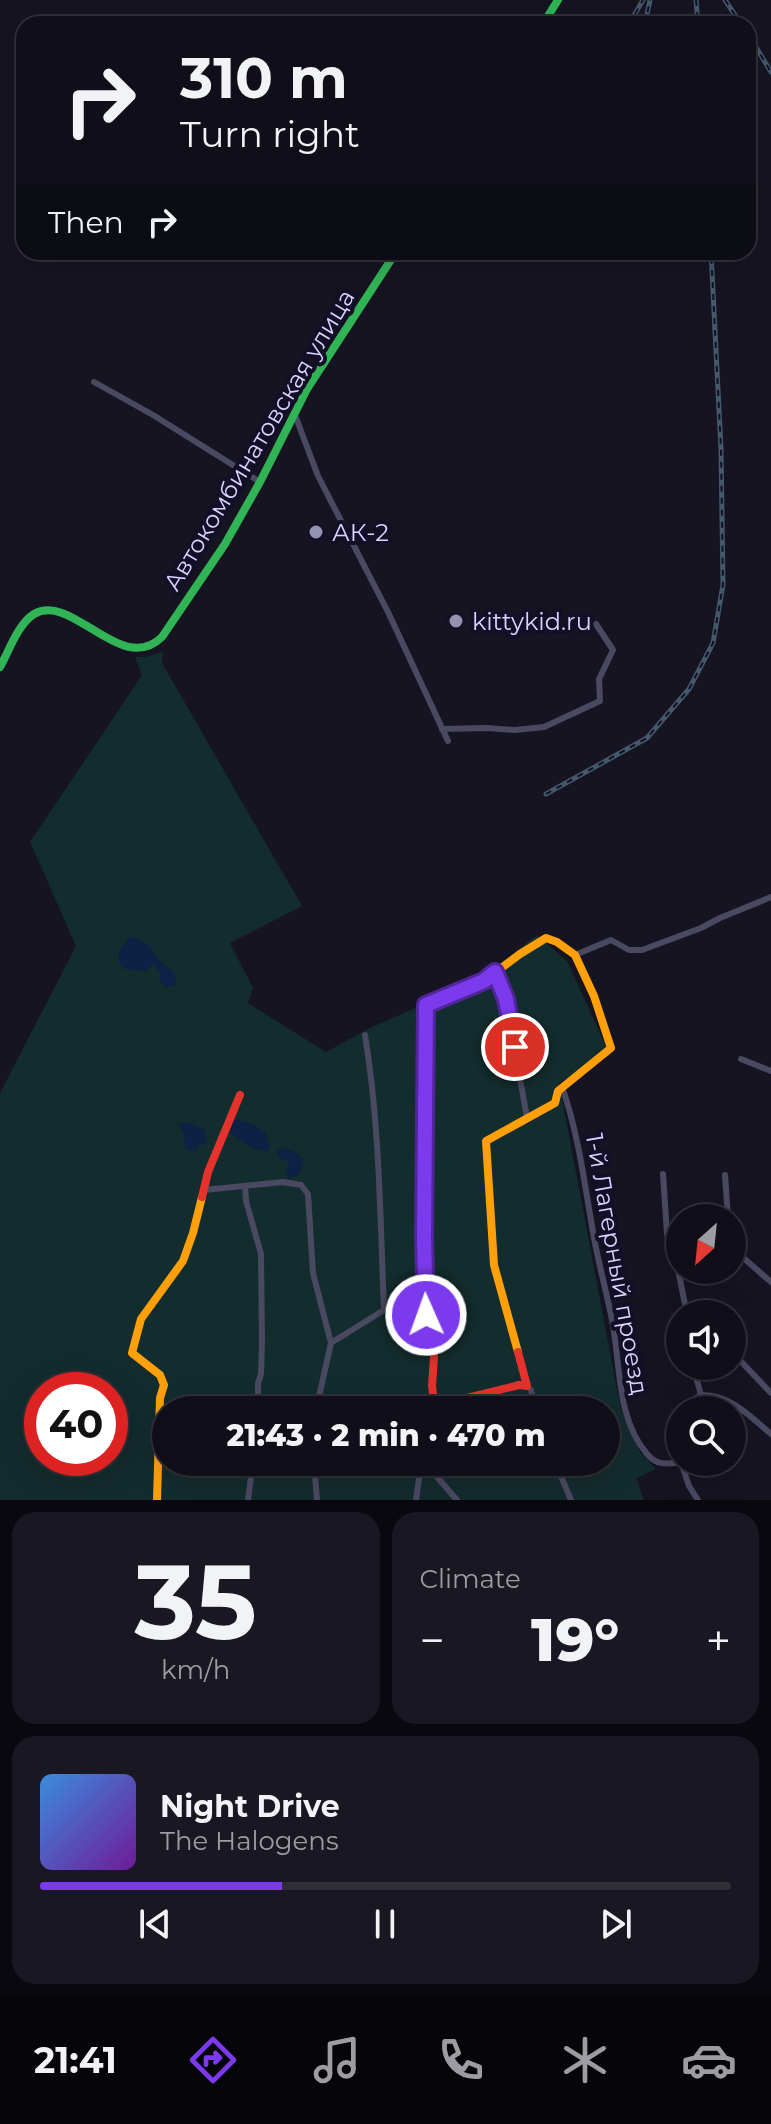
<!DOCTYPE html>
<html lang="en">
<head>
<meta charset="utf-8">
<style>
	:root { --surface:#100f19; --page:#191822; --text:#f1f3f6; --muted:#9c9ca2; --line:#302f38; --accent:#7c3aed }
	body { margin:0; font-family:Montserrat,sans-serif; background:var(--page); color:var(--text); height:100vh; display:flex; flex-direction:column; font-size:30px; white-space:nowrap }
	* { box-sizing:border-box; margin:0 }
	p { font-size:26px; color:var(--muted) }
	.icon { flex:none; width:44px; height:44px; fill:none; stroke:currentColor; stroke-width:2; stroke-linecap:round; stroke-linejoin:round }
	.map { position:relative; height:1500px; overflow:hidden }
	.drawer { display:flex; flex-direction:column; gap:12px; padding:12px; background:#09080e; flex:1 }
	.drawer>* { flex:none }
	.hud { position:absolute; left:16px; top:16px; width:740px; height:244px; border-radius:24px; box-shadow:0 8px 32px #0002,0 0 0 2px var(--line); background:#100f19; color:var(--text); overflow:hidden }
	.needle { width:52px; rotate:207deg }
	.buttons { position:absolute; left:666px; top:1204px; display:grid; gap:16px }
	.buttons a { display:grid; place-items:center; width:80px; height:80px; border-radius:50%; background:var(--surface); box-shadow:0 8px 32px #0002,0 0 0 2px var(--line); font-size:40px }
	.speed { position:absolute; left:24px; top:1372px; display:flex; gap:16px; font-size:40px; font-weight:700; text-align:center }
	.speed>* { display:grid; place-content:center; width:104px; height:104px; border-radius:50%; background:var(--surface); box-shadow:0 8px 32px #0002,0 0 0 2px var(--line); line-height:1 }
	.speed .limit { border:12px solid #d22; background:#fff; color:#111 }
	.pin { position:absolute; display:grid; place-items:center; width:68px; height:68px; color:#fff; margin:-34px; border:4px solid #fff; border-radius:50%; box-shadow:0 2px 8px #0007 }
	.me { position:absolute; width:88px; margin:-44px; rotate:358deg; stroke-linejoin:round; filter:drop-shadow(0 0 6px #0008) }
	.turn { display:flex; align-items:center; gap:28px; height:168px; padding:0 32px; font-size:36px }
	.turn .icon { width:104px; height:104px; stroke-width:2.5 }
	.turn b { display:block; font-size:56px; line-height:68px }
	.then { display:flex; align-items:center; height:76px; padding:0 32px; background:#0003; gap:16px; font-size:30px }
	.big { font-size:60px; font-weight:800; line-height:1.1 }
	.drawer .widget { flex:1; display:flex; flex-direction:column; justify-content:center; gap:12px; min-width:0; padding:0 28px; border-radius:24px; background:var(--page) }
	.drawer .dial { align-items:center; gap:0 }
	.dial b { font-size:104px; line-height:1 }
	.song { display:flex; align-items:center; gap:24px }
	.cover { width:96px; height:96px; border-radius:12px; background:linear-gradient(135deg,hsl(210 70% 55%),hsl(280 70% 35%)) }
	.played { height:8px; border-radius:4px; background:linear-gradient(90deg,var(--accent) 35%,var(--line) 35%) }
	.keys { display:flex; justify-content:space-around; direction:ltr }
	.heat { display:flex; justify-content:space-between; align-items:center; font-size:44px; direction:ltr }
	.drawer .tiles { flex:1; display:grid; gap:12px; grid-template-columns:1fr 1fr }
	.widget:last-child { grid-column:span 2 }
	.trip { position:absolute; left:152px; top:1396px; width:468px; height:80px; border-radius:40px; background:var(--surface); box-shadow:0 8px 32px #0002,0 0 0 2px var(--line); font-weight:800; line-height:80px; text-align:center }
	.tabs { display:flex; height:128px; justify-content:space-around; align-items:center; background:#06060a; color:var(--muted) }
	.tabs .icon { width:56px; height:56px }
	.tabs .selected { color:var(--accent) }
	.tabs b { font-size:36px; color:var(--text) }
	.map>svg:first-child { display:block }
</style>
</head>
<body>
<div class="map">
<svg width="771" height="1500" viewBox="0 0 771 1500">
	<rect width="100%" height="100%" fill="#161421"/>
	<path fill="#132c2d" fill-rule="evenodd" d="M 163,652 L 162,663 L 302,906 L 230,943 L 253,988 L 248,1003 L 326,1052 L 368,1029 L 480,979 L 537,935 L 567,961 L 610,1055 L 559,1083 L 621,1410 L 640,1452 L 656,1469 L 636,1478 L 644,1500 L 0,1500 L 0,1093 L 76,946 L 30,842 L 142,675 L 135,657 L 146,657 ZM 42,1390 L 110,1390 L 110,1458 L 42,1458 ZM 166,1410 L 606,1410 L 606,1462 L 166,1462 Z"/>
	<g fill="#0d2144">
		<path d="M 130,936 L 149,945 L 159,960 L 173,971 L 176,978 L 175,986 L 166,987 L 159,980 L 161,973 L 153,964 L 146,971 L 124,969 L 119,963 L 119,952 Z"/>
		<path d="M 237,1120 L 253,1124 L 266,1133 L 270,1145 L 267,1151 C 252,1150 242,1142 230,1133 L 231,1121 Z"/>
		<path d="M 188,1122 L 205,1130 L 207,1143 L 199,1145 L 195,1152 L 185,1148 L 184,1135 L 178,1123 Z"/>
		<path d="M 281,1148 L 293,1151 L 303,1158 C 302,1169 301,1175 290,1178 L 286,1174 L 289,1162 L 281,1159 L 276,1152 Z"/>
	</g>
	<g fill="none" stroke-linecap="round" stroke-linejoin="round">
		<g stroke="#4a4962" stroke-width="6">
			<path d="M 94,382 L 153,415 L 260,482"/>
			<path d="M 295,415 L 318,476 L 388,612 L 448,741"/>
			<path d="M 442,729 L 487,728 L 515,730 L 544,727 L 600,701 L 599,679 L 613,650 L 596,624"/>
			<path d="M 575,955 L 611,940 L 629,950 L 642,950 L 701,928 L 720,918 L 771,897"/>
			<path d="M 495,972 L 506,999 L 527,1118"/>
			<path d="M 741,1059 L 771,1071"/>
			<path d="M 562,1087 C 580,1138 585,1190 595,1243 C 600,1269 607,1294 612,1320 C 621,1366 616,1417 647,1454 C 657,1466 667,1464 681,1462"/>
			<path d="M 663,1174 L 667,1234 L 676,1260 L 687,1314"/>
			<path d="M 725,1175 L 728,1218"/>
			<path d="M 245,1186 L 246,1201 L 261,1254 L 262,1342 L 261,1374 L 258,1383 L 258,1410"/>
			<path d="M 204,1190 L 283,1182 L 301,1185 L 308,1194 L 313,1273 L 331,1343 L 316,1410"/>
			<path d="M 732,1248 L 771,1282"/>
			<path d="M 331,1343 L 384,1310 C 380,1218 380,1126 365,1035"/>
			<path d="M 732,1352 L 771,1393"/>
			<path d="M 693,1366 L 701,1395"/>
			<path d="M 531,1390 L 535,1410"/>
			<path d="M 701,1395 C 729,1394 751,1417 771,1434"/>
			<path d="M 685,1410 L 696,1398 L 701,1395"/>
			<path d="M 314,1462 L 317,1500"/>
			<path d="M 424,1462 L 457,1500"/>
			<path d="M 555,1462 L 571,1500"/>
			<path d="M 681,1462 L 689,1486 L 698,1500"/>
			<path d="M 248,1500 L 253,1462"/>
			<path d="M 416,1500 L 419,1479 L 425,1464"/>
		</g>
		<g stroke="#30b455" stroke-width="8">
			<path d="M 543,24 L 558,0"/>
			<path d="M 0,667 C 9,651 18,624 34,614 C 73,592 121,677 162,637 L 225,544 L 260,482 L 307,389 L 396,252"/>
		</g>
		<g stroke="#ff9f0a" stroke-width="8">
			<path d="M 426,1006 L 484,981 L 520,954 L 546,938 L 557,942 L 575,955 L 594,996 L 611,1048 L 558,1091 L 555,1103 L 486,1141 L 494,1265 L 518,1352"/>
			<path d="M 157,1500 L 160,1398 L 164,1385 L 160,1375 L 132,1353 L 141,1319 L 183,1261 L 193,1233 L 202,1197"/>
		</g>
		<g stroke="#e5322d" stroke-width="8">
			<path d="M 426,1006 L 424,1237 L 426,1315 L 434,1357 L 432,1386 L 435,1410"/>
			<path d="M 202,1197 L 208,1172 L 240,1095"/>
			<path d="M 437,1410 L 455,1401 L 519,1385 L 527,1386 L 518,1352"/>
		</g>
		<g stroke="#43596b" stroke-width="5">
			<g id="rail">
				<path d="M 696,0 L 698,24"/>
				<path d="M 725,0 L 741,24"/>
				<path d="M 629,24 L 643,0"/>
				<path d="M 645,24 L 650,0"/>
				<path d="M 748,34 L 771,72"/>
				<path d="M 546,794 L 647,738 L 689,689 L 713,643 L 723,585 L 721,449 L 711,252"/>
			</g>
		</g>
		<use href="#rail" stroke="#130f26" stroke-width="2" stroke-dasharray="6" stroke-linecap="butt"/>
	</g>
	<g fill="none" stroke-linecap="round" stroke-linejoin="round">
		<g stroke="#51269a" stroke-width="20">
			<path id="route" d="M 426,1315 L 424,1237 L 426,1005 L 484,981 L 495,972 L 506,999 L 515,1047"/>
		</g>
		<use href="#route" stroke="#7c3aed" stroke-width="14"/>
	</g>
	<g fill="#9591b1" stroke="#130f26" stroke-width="3">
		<circle cx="316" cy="532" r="8"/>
		<circle cx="456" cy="621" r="8"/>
	</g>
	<g text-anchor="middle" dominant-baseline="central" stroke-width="8" stroke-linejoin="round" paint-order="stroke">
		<g font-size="24" fill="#d9d4ff" stroke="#130f26">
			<text transform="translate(259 440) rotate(-59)">Автокомбинатовская улица</text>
			<text transform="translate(617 1264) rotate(80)">1-й Лагерный проезд</text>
		</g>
		<g font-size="24" fill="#d9d4ff" stroke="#130f26" text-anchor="start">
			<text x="332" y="532">АК-2</text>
			<text x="472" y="621">kittykid.ru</text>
		</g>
	</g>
</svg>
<div class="buttons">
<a><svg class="needle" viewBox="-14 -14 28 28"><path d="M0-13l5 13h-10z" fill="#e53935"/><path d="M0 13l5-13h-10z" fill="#9c9ca2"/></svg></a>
<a><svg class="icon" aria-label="sound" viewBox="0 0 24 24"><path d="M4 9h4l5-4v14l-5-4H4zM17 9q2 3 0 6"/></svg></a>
<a><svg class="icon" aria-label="search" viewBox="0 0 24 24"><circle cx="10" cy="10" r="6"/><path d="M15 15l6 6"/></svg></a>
</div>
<div class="speed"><div class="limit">40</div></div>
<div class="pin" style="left:515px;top:1047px;background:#d93025"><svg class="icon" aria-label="arrive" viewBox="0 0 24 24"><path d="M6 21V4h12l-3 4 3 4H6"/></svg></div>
<svg class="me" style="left:426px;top:1315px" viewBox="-20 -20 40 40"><circle r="17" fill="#7c3aed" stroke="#fff" stroke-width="3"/><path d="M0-11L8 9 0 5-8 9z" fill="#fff"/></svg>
<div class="trip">21:43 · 2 min · 470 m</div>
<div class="hud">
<div class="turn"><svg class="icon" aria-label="right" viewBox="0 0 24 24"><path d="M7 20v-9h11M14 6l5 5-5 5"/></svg><div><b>310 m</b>Turn right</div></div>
<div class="then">Then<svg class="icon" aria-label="right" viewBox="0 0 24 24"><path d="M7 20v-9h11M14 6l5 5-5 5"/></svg></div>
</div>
</div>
<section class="drawer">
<div class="tiles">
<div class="widget dial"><b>35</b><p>km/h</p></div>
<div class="widget"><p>Climate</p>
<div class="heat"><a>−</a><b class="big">19°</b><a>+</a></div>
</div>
<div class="widget">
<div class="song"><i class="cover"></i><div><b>Night Drive</b><p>The Halogens</p></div></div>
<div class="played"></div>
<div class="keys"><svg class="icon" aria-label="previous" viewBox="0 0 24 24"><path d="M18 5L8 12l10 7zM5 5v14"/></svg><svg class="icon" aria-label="pause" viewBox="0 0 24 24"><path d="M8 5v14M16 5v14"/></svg><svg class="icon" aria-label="next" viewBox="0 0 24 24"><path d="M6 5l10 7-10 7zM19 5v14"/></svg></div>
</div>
</div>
</section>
<nav class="tabs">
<b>21:41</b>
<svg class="icon selected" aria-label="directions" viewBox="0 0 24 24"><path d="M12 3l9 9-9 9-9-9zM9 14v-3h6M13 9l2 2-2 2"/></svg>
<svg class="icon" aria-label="music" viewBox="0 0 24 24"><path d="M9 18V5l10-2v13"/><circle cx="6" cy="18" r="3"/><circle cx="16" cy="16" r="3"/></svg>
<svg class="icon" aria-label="phone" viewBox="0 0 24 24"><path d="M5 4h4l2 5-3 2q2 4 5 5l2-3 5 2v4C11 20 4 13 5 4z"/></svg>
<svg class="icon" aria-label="climate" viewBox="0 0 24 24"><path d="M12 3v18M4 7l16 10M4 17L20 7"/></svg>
<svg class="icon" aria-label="car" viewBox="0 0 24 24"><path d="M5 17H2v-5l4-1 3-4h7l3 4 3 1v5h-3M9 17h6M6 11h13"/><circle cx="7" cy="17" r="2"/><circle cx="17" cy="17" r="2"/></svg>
</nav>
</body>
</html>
